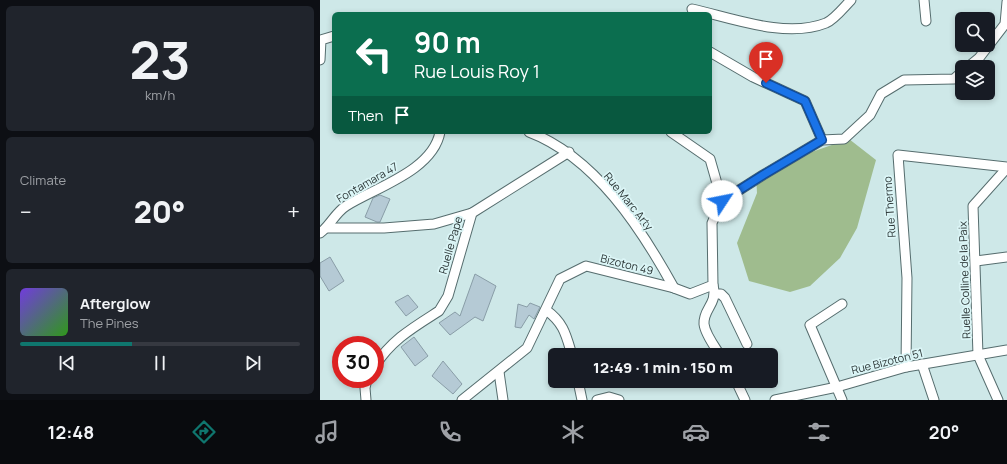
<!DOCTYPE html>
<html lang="en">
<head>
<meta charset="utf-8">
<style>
	:root { --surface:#171b24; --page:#20242c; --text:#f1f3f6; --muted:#9ea1a6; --line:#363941; --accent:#0f766e }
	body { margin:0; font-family:Manrope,sans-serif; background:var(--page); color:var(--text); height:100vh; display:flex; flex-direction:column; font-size:15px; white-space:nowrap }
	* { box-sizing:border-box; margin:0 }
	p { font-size:13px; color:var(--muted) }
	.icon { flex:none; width:22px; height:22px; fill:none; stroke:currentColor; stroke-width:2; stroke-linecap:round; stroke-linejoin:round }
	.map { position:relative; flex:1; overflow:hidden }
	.details { display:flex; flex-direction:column; gap:6px; padding:6px; background:#0d0f14; width:320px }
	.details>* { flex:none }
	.hud { position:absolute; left:12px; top:12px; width:380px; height:122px; border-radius:6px; box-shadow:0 2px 6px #0003; background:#0b6e4f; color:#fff; overflow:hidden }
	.controls { position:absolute; left:635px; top:12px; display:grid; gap:8px }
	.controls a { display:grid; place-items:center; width:40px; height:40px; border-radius:6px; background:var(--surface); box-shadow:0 2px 6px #0003; font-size:20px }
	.speed { position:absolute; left:12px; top:336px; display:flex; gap:8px; font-size:20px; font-weight:700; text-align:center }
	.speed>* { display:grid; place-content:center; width:52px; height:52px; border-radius:50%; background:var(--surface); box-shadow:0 2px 6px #0003; line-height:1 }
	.speed .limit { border:6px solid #d22; background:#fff; color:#111 }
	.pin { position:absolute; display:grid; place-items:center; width:34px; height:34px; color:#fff; margin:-41px -17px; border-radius:50% 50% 50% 0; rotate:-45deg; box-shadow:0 0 4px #0007 }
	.pin .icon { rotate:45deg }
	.me { position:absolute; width:44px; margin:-22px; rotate:56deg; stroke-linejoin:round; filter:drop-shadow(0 0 3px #0008) }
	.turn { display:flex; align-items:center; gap:14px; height:84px; padding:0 16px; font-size:18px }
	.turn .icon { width:52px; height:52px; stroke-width:2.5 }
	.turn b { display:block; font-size:28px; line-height:34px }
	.then { display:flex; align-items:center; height:38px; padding:0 16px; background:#0003; gap:8px; font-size:15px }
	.big { font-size:30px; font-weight:800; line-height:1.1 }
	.details .widget { flex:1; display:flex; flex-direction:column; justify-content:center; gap:6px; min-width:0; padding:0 14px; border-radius:6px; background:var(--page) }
	.details .dial { align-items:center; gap:0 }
	.dial b { font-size:52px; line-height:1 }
	.song { display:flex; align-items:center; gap:12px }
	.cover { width:48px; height:48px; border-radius:6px; background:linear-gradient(135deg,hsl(260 70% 55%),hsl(110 70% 35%)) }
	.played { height:4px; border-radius:2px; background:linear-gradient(90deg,var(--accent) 40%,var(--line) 40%) }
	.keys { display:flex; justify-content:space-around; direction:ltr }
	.heat { display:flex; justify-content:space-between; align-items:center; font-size:22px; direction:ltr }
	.trip { position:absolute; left:228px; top:348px; width:230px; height:40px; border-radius:6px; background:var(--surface); box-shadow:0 2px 6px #0003; font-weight:800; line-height:40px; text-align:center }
	.menu { display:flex; height:64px; justify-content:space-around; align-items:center; background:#090b0e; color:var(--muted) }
	.menu .icon { width:28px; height:28px }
	.menu .active { color:var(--accent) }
	.menu b { font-size:18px; color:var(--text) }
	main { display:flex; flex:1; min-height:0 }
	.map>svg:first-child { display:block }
</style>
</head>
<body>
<main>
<section class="details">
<div class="widget dial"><b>23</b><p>km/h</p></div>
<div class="widget"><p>Climate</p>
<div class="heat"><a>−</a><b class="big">20°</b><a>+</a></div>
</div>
<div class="widget">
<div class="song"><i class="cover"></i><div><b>Afterglow</b><p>The Pines</p></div></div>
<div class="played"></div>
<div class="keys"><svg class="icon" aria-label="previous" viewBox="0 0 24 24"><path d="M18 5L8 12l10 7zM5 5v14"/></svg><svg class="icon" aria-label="pause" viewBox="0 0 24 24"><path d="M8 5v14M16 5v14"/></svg><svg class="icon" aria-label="next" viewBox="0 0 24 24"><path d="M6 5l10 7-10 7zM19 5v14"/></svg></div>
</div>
</section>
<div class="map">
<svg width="687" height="400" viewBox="0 0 687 400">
	<rect width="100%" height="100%" fill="#cee8e8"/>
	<path fill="#9fbc8e" d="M 529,139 L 556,160 L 537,228 L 520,258 L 490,286 L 470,292 L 429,281 L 417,243 L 437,193 L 436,174 L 463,162 Z"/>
	<g fill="#b5cad5" stroke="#899da7">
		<path d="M 60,195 L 70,199 L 60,222 L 57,222 L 45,217 L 53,198 Z"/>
		<path d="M 10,257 L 24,281 L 9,291 L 0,276 L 0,263 Z"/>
		<path d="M 155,274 L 176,286 L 163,321 L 155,317 L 130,335 L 119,323 L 135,312 L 140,316 Z"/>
		<path d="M 88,295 L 98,307 L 86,316 L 75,302 Z"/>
		<path d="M 210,303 L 220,307 L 214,319 L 209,315 L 201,328 L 195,327 L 198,304 L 207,307 Z"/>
		<path d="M 94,337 L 108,356 L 95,366 L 81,347 Z"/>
		<path d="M 123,361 L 142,384 L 133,394 L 112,376 Z"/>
	</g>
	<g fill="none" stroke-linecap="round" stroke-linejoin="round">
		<g stroke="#566d6e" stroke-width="11">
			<g id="street">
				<path d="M 604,0 L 606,21"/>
				<path d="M 374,14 L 372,9 C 412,18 466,39 506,23 C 515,19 524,7 531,0"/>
				<path d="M 390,52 L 433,77 L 485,101 L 502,140"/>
				<path d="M 0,60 L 1,40 L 14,36"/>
				<path d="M 648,67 L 659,58 L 685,24 L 687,2"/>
				<path d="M 209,132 C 275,157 321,228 354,288"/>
				<path d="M 351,132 L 390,159 L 402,201"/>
				<path d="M 402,201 L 443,175 L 502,140 L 524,139 L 550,115 L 561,94 L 584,80 L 634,79 L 642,72"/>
				<path d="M 6,228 L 64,228 L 114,224 L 152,213"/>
				<path d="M 0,233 C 10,226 15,213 26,206 C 54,188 113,171 120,132"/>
				<path d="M 656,261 L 687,257"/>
				<path d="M 393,285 C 398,305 383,308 384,324 C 385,334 395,347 400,355"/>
				<path d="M 395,294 L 401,294 L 405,298 L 427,344"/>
				<path d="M 522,304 L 490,325 L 522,400"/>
				<path d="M 226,310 C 244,323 246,335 252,355"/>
				<path d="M 602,364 L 614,400"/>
				<path d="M 55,366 C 71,340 94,327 119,311 L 128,296 L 152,213 L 249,152"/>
				<path d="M 586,367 L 587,278 L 578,155 L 687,167"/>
				<path d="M 179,372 L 183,400"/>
				<path d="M 258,381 L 262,400"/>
				<path d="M 416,381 L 425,400"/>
				<path d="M 46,400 L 45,388 L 47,379"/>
				<path d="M 142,400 L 207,348 L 240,279 L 266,266 L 354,288 L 370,294 L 393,285 L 392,223 L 402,201"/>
				<path d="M 277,400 L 289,397 L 299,400"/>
				<path d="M 455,400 L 517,387 L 586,367 L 687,350"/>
				<path d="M 678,400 L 658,355 L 653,206 L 687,168"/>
			</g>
		</g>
		<use href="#street" stroke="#fff" stroke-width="9"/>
	</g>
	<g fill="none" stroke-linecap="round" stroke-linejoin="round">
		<g stroke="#114b97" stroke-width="10">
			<path id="route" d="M 402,201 L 443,175 L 502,140 L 485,101 L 446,83"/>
		</g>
		<use href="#route" stroke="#1a73e8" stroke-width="7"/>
	</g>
	<g text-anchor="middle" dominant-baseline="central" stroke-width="3.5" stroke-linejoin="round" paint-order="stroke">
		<g font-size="11" fill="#2d3838" stroke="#dbf5f6">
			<text transform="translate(47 182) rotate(-30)">Fontamara 47</text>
			<text transform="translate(309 201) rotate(51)">Rue Marc Arty</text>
			<text transform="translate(569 207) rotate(-94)">Rue Thermo</text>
			<text transform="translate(130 245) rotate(-74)">Ruelle Pape</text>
			<text transform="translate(307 264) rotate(14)">Bizoton 49</text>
			<text transform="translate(644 280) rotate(-92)">Ruelle Colline de la Paix</text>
			<text transform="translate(567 361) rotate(-14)">Rue Bizoton 51</text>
		</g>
	</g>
</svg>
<div class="controls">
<a><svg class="icon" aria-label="search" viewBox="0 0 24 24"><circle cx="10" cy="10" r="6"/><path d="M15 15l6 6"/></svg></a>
<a><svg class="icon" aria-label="layers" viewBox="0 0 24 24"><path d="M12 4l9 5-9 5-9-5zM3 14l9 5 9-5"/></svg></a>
</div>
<div class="speed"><div class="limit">30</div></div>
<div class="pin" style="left:446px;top:83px;background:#d93025"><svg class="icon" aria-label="arrive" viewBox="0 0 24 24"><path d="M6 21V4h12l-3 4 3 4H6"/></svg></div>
<svg class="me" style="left:402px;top:201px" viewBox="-20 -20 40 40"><circle r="19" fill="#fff"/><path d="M0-13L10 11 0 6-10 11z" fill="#1a73e8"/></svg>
<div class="trip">12:49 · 1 min · 150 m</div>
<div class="hud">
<div class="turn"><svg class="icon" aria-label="left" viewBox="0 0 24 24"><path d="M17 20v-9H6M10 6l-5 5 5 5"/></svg><div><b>90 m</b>Rue Louis Roy 1</div></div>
<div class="then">Then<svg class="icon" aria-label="arrive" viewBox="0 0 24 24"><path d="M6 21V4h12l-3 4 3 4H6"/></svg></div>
</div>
</div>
</main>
<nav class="menu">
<b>12:48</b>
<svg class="icon active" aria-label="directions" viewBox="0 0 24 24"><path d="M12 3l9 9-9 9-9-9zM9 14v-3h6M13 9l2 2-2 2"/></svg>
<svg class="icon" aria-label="music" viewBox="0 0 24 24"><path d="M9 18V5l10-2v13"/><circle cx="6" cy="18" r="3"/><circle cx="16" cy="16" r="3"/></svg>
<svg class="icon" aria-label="phone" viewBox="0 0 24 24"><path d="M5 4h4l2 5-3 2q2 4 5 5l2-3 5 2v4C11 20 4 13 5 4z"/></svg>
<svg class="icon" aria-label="climate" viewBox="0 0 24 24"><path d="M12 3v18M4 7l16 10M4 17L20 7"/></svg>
<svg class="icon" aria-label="car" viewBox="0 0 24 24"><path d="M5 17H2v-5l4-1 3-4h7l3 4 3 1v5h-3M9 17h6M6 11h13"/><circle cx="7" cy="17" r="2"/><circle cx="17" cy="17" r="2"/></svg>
<svg class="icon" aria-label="filters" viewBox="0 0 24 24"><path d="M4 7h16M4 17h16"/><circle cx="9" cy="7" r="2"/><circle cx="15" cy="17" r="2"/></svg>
<b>20°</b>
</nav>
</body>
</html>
